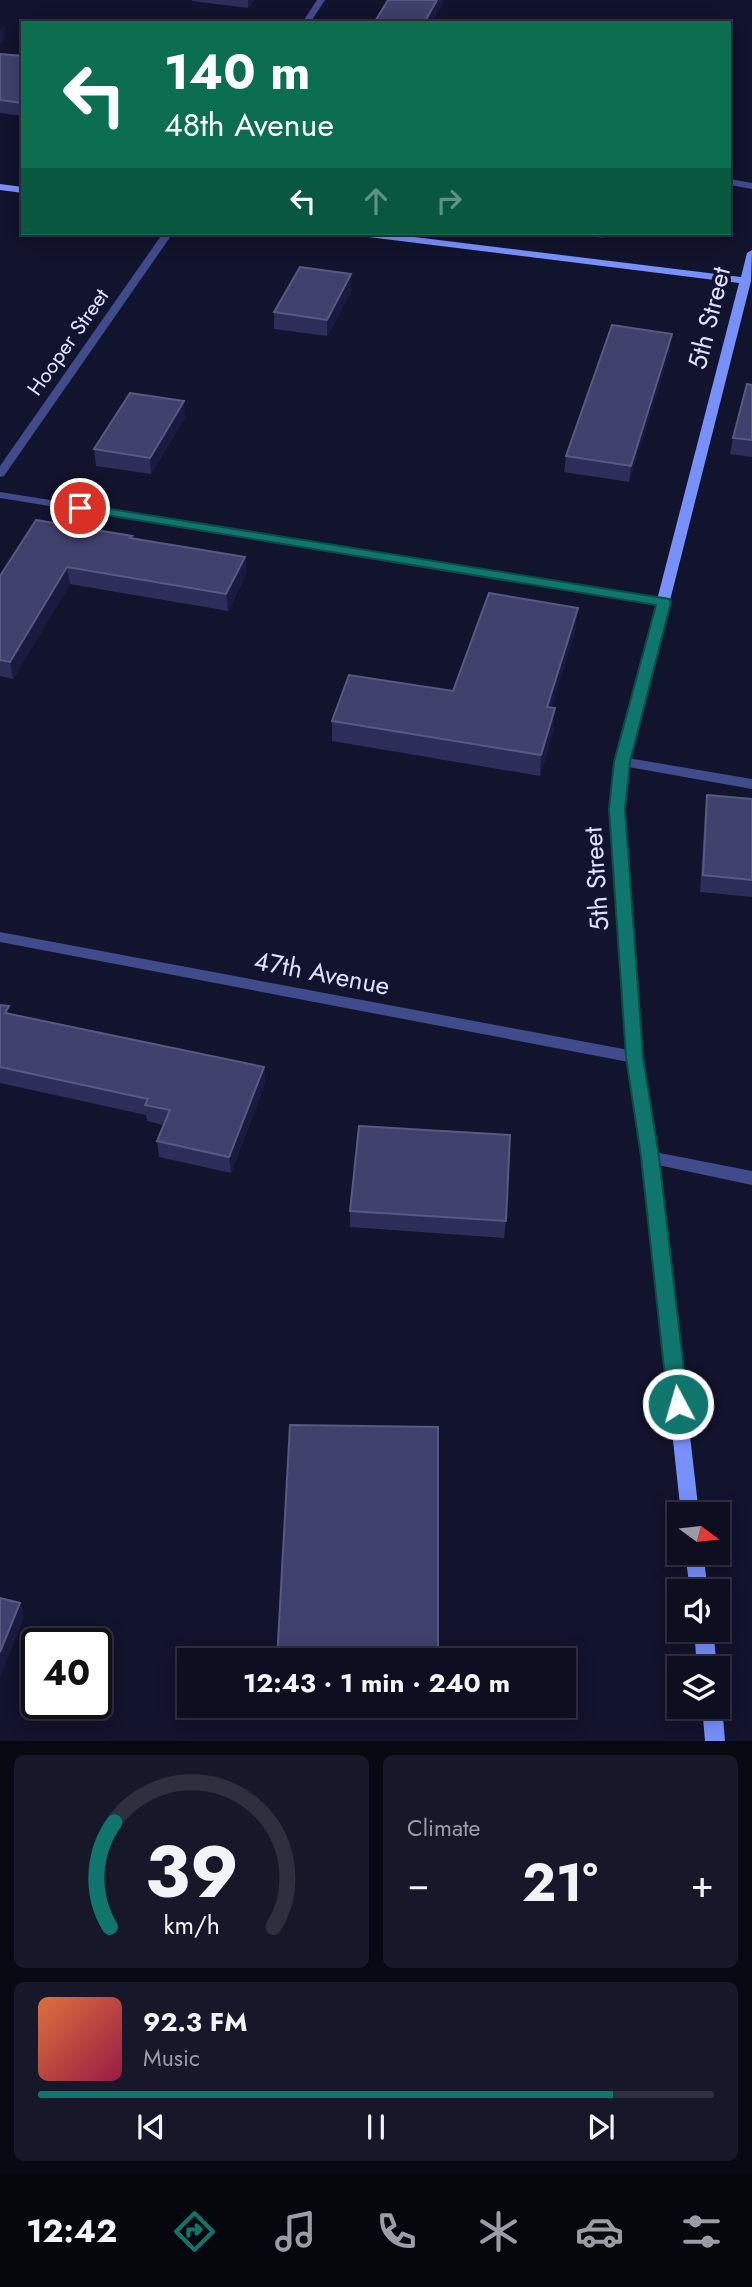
<!DOCTYPE html>
<html lang="en">
<head>
<meta charset="utf-8">
<style>
	:root { --surface:#0e0e21; --page:#17172a; --text:#f1f3f6; --muted:#9b9ca5; --line:#2e2e3f; --accent:#0f766e }
	body { margin:0; font-family:Jost,sans-serif; background:var(--page); color:var(--text); height:100vh; display:flex; flex-direction:column; font-size:26px; white-space:nowrap }
	* { box-sizing:border-box; margin:0 }
	p { font-size:23px; color:var(--muted) }
	.icon { flex:none; width:38px; height:38px; fill:none; stroke:currentColor; stroke-width:2; stroke-linecap:round; stroke-linejoin:round }
	.map { position:relative; height:1741px; overflow:hidden }
	.side { display:flex; flex-direction:column; gap:14px; padding:14px; background:#080812; flex:1 }
	.side>* { flex:none }
	.top-card { position:absolute; left:21px; top:21px; width:710px; height:214px; border-radius:0px; box-shadow:0 4px 18px #0003,0 0 0 2px var(--line); background:#0b6e4f; color:#fff; overflow:hidden }
	.needle { width:46px; rotate:105deg }
	.tools { position:absolute; left:667px; top:1502px; display:grid; gap:14px }
	.tools a { display:grid; place-items:center; width:63px; height:63px; border-radius:0px; background:var(--surface); box-shadow:0 4px 18px #0003,0 0 0 2px var(--line); font-size:35px }
	.speed { position:absolute; left:21px; top:1628px; display:flex; gap:14px; font-size:35px; font-weight:700; text-align:center }
	.speed>* { display:grid; place-content:center; width:91px; height:91px; border-radius:50%; background:var(--surface); box-shadow:0 4px 18px #0003,0 0 0 2px var(--line); line-height:1 }
	.speed .limit { border:4px solid #111; border-radius:10px; background:#fff; color:#111 }
	.pin { position:absolute; display:grid; place-items:center; width:60px; height:60px; color:#fff; margin:-30px; border:4px solid #fff; border-radius:50%; box-shadow:0 2px 7px #0007 }
	.me { position:absolute; width:77px; margin:-38px; rotate:354deg; stroke-linejoin:round; filter:drop-shadow(0 0 5px #0008) }
	.turn { display:flex; align-items:center; gap:24px; height:147px; padding:0 28px; font-size:32px }
	.turn .icon { width:91px; height:91px; stroke-width:2.5 }
	.turn b { display:block; font-size:49px; line-height:60px }
	.lanes { display:flex; align-items:center; height:66px; padding:0 28px; background:#0003; justify-content:center; gap:35px; direction:ltr }
	.lanes .off { opacity:.35 }
	.big { font-size:52px; font-weight:700; line-height:1.1 }
	.side .widget { flex:1; display:flex; flex-direction:column; justify-content:center; gap:10px; min-width:0; padding:0 24px; border-radius:10px; background:var(--page) }
	.side .dial { align-items:center; gap:0 }
	.dial svg { height:182px; overflow:visible; fill:none; stroke:var(--line); stroke-width:7; stroke-linecap:round; text-anchor:middle }
	.dial text { fill:var(--text); stroke:none }
	.song { display:flex; align-items:center; gap:21px }
	.cover { width:84px; height:84px; border-radius:10px; background:linear-gradient(135deg,hsl(20 70% 55%),hsl(340 70% 35%)) }
	.played { height:7px; border-radius:4px; background:linear-gradient(90deg,var(--accent) 85%,var(--line) 85%) }
	.keys { display:flex; justify-content:space-around; direction:ltr }
	.heat { display:flex; justify-content:space-between; align-items:center; font-size:38px; direction:ltr }
	.side .tiles { flex:1; display:grid; gap:14px; grid-template-columns:1fr 1fr }
	.widget:last-child { grid-column:span 2 }
	.trip { position:absolute; left:177px; top:1648px; width:399px; height:70px; border-radius:0px; background:var(--surface); box-shadow:0 4px 18px #0003,0 0 0 2px var(--line); font-weight:700; line-height:70px; text-align:center }
	.dock { display:flex; height:112px; justify-content:space-around; align-items:center; background:#06060d; color:var(--muted) }
	.dock .icon { width:49px; height:49px }
	.dock .active { color:var(--accent) }
	.dock b { font-size:32px; color:var(--text) }
	.map>svg:first-child { display:block }
</style>
</head>
<body>
<div class="map">
<svg width="752" height="1741" viewBox="0 0 752 1741">
	<rect width="100%" height="100%" fill="#12132c"/>
	<g fill="none" stroke-linecap="round" stroke-linejoin="round">
		<g fill="#3f4b8a" fill-rule="evenodd">
			<path d="M 317,0 L 325,0 L 310,23 L 302,23 Z"/>
			<path d="M 730,179 L 752,183 L 752,189 L 730,185 Z"/>
			<path d="M 163,233 L 173,233 L 4,476 L 0,477 L 0,466 Z"/>
			<path d="M 0,492 L 664,598 L 670,602 L 664,606 L 0,498 Z"/>
			<path d="M 622,757 L 752,779 L 752,789 L 617,765 L 615,762 L 617,759 Z"/>
			<path d="M 0,932 L 634,1051 L 639,1053 L 642,1057 L 639,1061 L 634,1063 L 0,942 Z"/>
			<path d="M 650,1151 L 752,1171 L 752,1185 L 644,1162 L 642,1157 L 644,1152 Z"/>
		</g>
		<g fill="#7890fb" fill-rule="evenodd">
			<path d="M 0,184 L 23,187 L 23,193 L 0,190 Z"/>
			<path d="M 355,233 L 382,233 L 741,277 L 747,253 L 752,250 L 751,281 L 629,762 L 624,809 L 642,1057 L 658,1157 L 699,1514 L 681,1514 L 642,1157 L 626,1057 L 610,809 L 615,762 L 739,283 L 360,236 Z"/>
			<path d="M 685,1552 L 703,1552 L 708,1591 L 690,1591 Z"/>
			<path d="M 694,1629 L 713,1629 L 717,1668 L 697,1668 Z"/>
			<path d="M 718,1699 L 722,1706 L 725,1741 L 705,1741 L 702,1706 L 718,1706 Z"/>
		</g>
	</g>
	<g fill="#2c2d59">
		<path d="M 192,0 L 254,0 L 248,8 L 192,1 Z"/>
		<path d="M 0,54 L 23,56 L 23,116 L 0,113 Z"/>
		<path d="M 560,233 L 605,233 L 603,238 Z"/>
		<path d="M 352,290 L 327,336 L 274,329 L 274,312 Z"/>
		<path d="M 670,350 L 629,482 L 564,472 L 566,456 Z"/>
		<path d="M 752,385 L 752,457 L 730,454 L 733,438 Z"/>
		<path d="M 185,417 L 151,474 L 96,466 L 94,449 Z"/>
		<path d="M 132,539 L 245,557 L 246,574 L 228,611 L 70,584 L 13,679 L 0,676 L 0,576 Z"/>
		<path d="M 576,628 L 551,707 L 554,729 L 540,776 L 332,741 L 332,721 L 453,691 Z"/>
		<path d="M 707,795 L 752,799 L 752,897 L 700,892 L 705,812 Z"/>
		<path d="M 0,1005 L 10,1014 L 264,1067 L 265,1083 L 231,1173 L 159,1157 L 157,1141 L 163,1125 L 147,1121 L 146,1115 L 0,1083 Z"/>
		<path d="M 350,1211 L 506,1221 L 504,1238 L 350,1227 Z"/>
	</g>
	<g fill="#1a1a40">
		<path d="M 248,0 L 254,0 L 248,8 Z"/>
		<path d="M 437,0 L 444,0 L 444,1 L 432,23 L 424,23 Z"/>
		<path d="M 4,26 L 5,39 L 0,45 L 0,30 Z"/>
		<path d="M 351,274 L 352,290 L 327,336 L 327,320 Z"/>
		<path d="M 672,334 L 670,350 L 629,482 L 631,466 Z"/>
		<path d="M 184,401 L 185,417 L 151,474 L 150,458 Z"/>
		<path d="M 245,557 L 246,574 L 228,611 L 226,594 Z"/>
		<path d="M 67,567 L 70,584 L 13,679 L 10,662 Z"/>
		<path d="M 578,608 L 576,628 L 545,727 L 547,707 Z"/>
		<path d="M 555,708 L 554,729 L 540,776 L 541,755 Z"/>
		<path d="M 264,1067 L 265,1083 L 231,1173 L 229,1157 Z"/>
		<path d="M 20,1603 L 24,1617 L 0,1678 L 0,1652 Z"/>
	</g>
	<g fill="#3f406b" stroke="#585982" stroke-width="2">
		<path d="M 388,0 L 437,0 L 424,23 L 374,23 Z"/>
		<path d="M 0,54 L 23,56 L 23,103 L 0,100 Z"/>
		<path d="M 300,267 L 351,274 L 327,320 L 274,312 Z"/>
		<path d="M 612,325 L 672,334 L 631,466 L 566,456 Z"/>
		<path d="M 747,384 L 752,385 L 752,440 L 733,438 Z"/>
		<path d="M 130,393 L 184,401 L 150,458 L 94,449 Z"/>
		<path d="M 36,520 L 132,536 L 130,538 L 245,557 L 226,594 L 67,567 L 10,662 L 0,660 L 0,576 Z"/>
		<path d="M 489,593 L 578,608 L 547,707 L 555,708 L 541,755 L 332,721 L 349,675 L 453,691 Z"/>
		<path d="M 707,795 L 752,799 L 752,880 L 703,875 Z"/>
		<path d="M 0,1005 L 9,1006 L 5,1013 L 264,1067 L 229,1157 L 157,1141 L 170,1110 L 145,1105 L 148,1099 L 0,1067 Z"/>
		<path d="M 359,1126 L 510,1135 L 506,1221 L 350,1211 Z"/>
		<path d="M 290,1425 L 438,1427 L 438,1661 L 277,1660 Z"/>
		<path d="M 0,1598 L 20,1603 L 0,1652 Z"/>
	</g>
	<path fill="#0f766e" stroke="#0a4d48" stroke-width="2" d="M 80,504 L 669,599 L 671,602 L 630,762 L 625,809 L 643,1057 L 659,1157 L 688,1404 L 685,1410 L 678,1413 L 671,1410 L 668,1404 L 641,1157 L 626,1057 L 609,809 L 614,762 L 656,605 L 75,510 L 73,508 Z"/>
	<g text-anchor="middle" dominant-baseline="central" stroke-width="7" stroke-linejoin="round" paint-order="stroke">
		<g font-size="21" fill="#dee1fe" stroke="#12132c">
			<text transform="translate(68 342) rotate(-55)">Hooper Street</text>
		</g>
		<g font-size="26" fill="#dee1fe" stroke="#12132c">
			<text transform="translate(709 318) rotate(-76)">5th Street</text>
			<text transform="translate(596 879) rotate(-94)">5th Street</text>
			<text transform="translate(322 973) rotate(11)">47th Avenue</text>
		</g>
	</g>
</svg>
<div class="tools">
<a><svg class="needle" viewBox="-14 -14 28 28"><path d="M0-13l5 13h-10z" fill="#e53935"/><path d="M0 13l5-13h-10z" fill="#9b9ca5"/></svg></a>
<a><svg class="icon" aria-label="sound" viewBox="0 0 24 24"><path d="M4 9h4l5-4v14l-5-4H4zM17 9q2 3 0 6"/></svg></a>
<a><svg class="icon" aria-label="layers" viewBox="0 0 24 24"><path d="M12 4l9 5-9 5-9-5zM3 14l9 5 9-5"/></svg></a>
</div>
<div class="speed"><div class="limit">40</div></div>
<div class="pin" style="left:80px;top:508px;background:#d93025"><svg class="icon" aria-label="arrive" viewBox="0 0 24 24"><path d="M6 21V4h12l-3 4 3 4H6"/></svg></div>
<svg class="me" style="left:678px;top:1404px" viewBox="-20 -20 40 40"><circle r="17" fill="#0f766e" stroke="#fff" stroke-width="3"/><path d="M0-11L8 9 0 5-8 9z" fill="#fff"/></svg>
<div class="trip">12:43 · 1 min · 240 m</div>
<div class="top-card">
<div class="turn"><svg class="icon" aria-label="left" viewBox="0 0 24 24"><path d="M17 20v-9H6M10 6l-5 5 5 5"/></svg><div><b>140 m</b>48th Avenue</div></div>
<div class="lanes"><svg class="icon" aria-label="left" viewBox="0 0 24 24"><path d="M17 20v-9H6M10 6l-5 5 5 5"/></svg><svg class="icon off" aria-label="ahead" viewBox="0 0 24 24"><path d="M12 20V5M6 11l6-6 6 6"/></svg><svg class="icon off" aria-label="right" viewBox="0 0 24 24"><path d="M7 20v-9h11M14 6l5 5-5 5"/></svg></div>
</div>
</div>
<section class="side">
<div class="tiles">
<div class="widget dial"><svg viewBox="0 0 100 80">
<path d="M14 69A42 42 0 1 1 86 69"/>
<path d="M14 69A42 42 0 0 1 16 23" stroke="#0f766e"/>
<text x="50" y="56" font-size="32" font-weight="700">39</text>
<text x="50" y="72" font-size="11">km/h</text>
</svg></div>
<div class="widget"><p>Climate</p>
<div class="heat"><a>−</a><b class="big">21°</b><a>+</a></div>
</div>
<div class="widget">
<div class="song"><i class="cover"></i><div><b>92.3 FM</b><p>Music</p></div></div>
<div class="played"></div>
<div class="keys"><svg class="icon" aria-label="previous" viewBox="0 0 24 24"><path d="M18 5L8 12l10 7zM5 5v14"/></svg><svg class="icon" aria-label="pause" viewBox="0 0 24 24"><path d="M8 5v14M16 5v14"/></svg><svg class="icon" aria-label="next" viewBox="0 0 24 24"><path d="M6 5l10 7-10 7zM19 5v14"/></svg></div>
</div>
</div>
</section>
<nav class="dock">
<b>12:42</b>
<svg class="icon active" aria-label="directions" viewBox="0 0 24 24"><path d="M12 3l9 9-9 9-9-9zM9 14v-3h6M13 9l2 2-2 2"/></svg>
<svg class="icon" aria-label="music" viewBox="0 0 24 24"><path d="M9 18V5l10-2v13"/><circle cx="6" cy="18" r="3"/><circle cx="16" cy="16" r="3"/></svg>
<svg class="icon" aria-label="phone" viewBox="0 0 24 24"><path d="M5 4h4l2 5-3 2q2 4 5 5l2-3 5 2v4C11 20 4 13 5 4z"/></svg>
<svg class="icon" aria-label="climate" viewBox="0 0 24 24"><path d="M12 3v18M4 7l16 10M4 17L20 7"/></svg>
<svg class="icon" aria-label="car" viewBox="0 0 24 24"><path d="M5 17H2v-5l4-1 3-4h7l3 4 3 1v5h-3M9 17h6M6 11h13"/><circle cx="7" cy="17" r="2"/><circle cx="17" cy="17" r="2"/></svg>
<svg class="icon" aria-label="filters" viewBox="0 0 24 24"><path d="M4 7h16M4 17h16"/><circle cx="9" cy="7" r="2"/><circle cx="15" cy="17" r="2"/></svg>
</nav>
</body>
</html>
